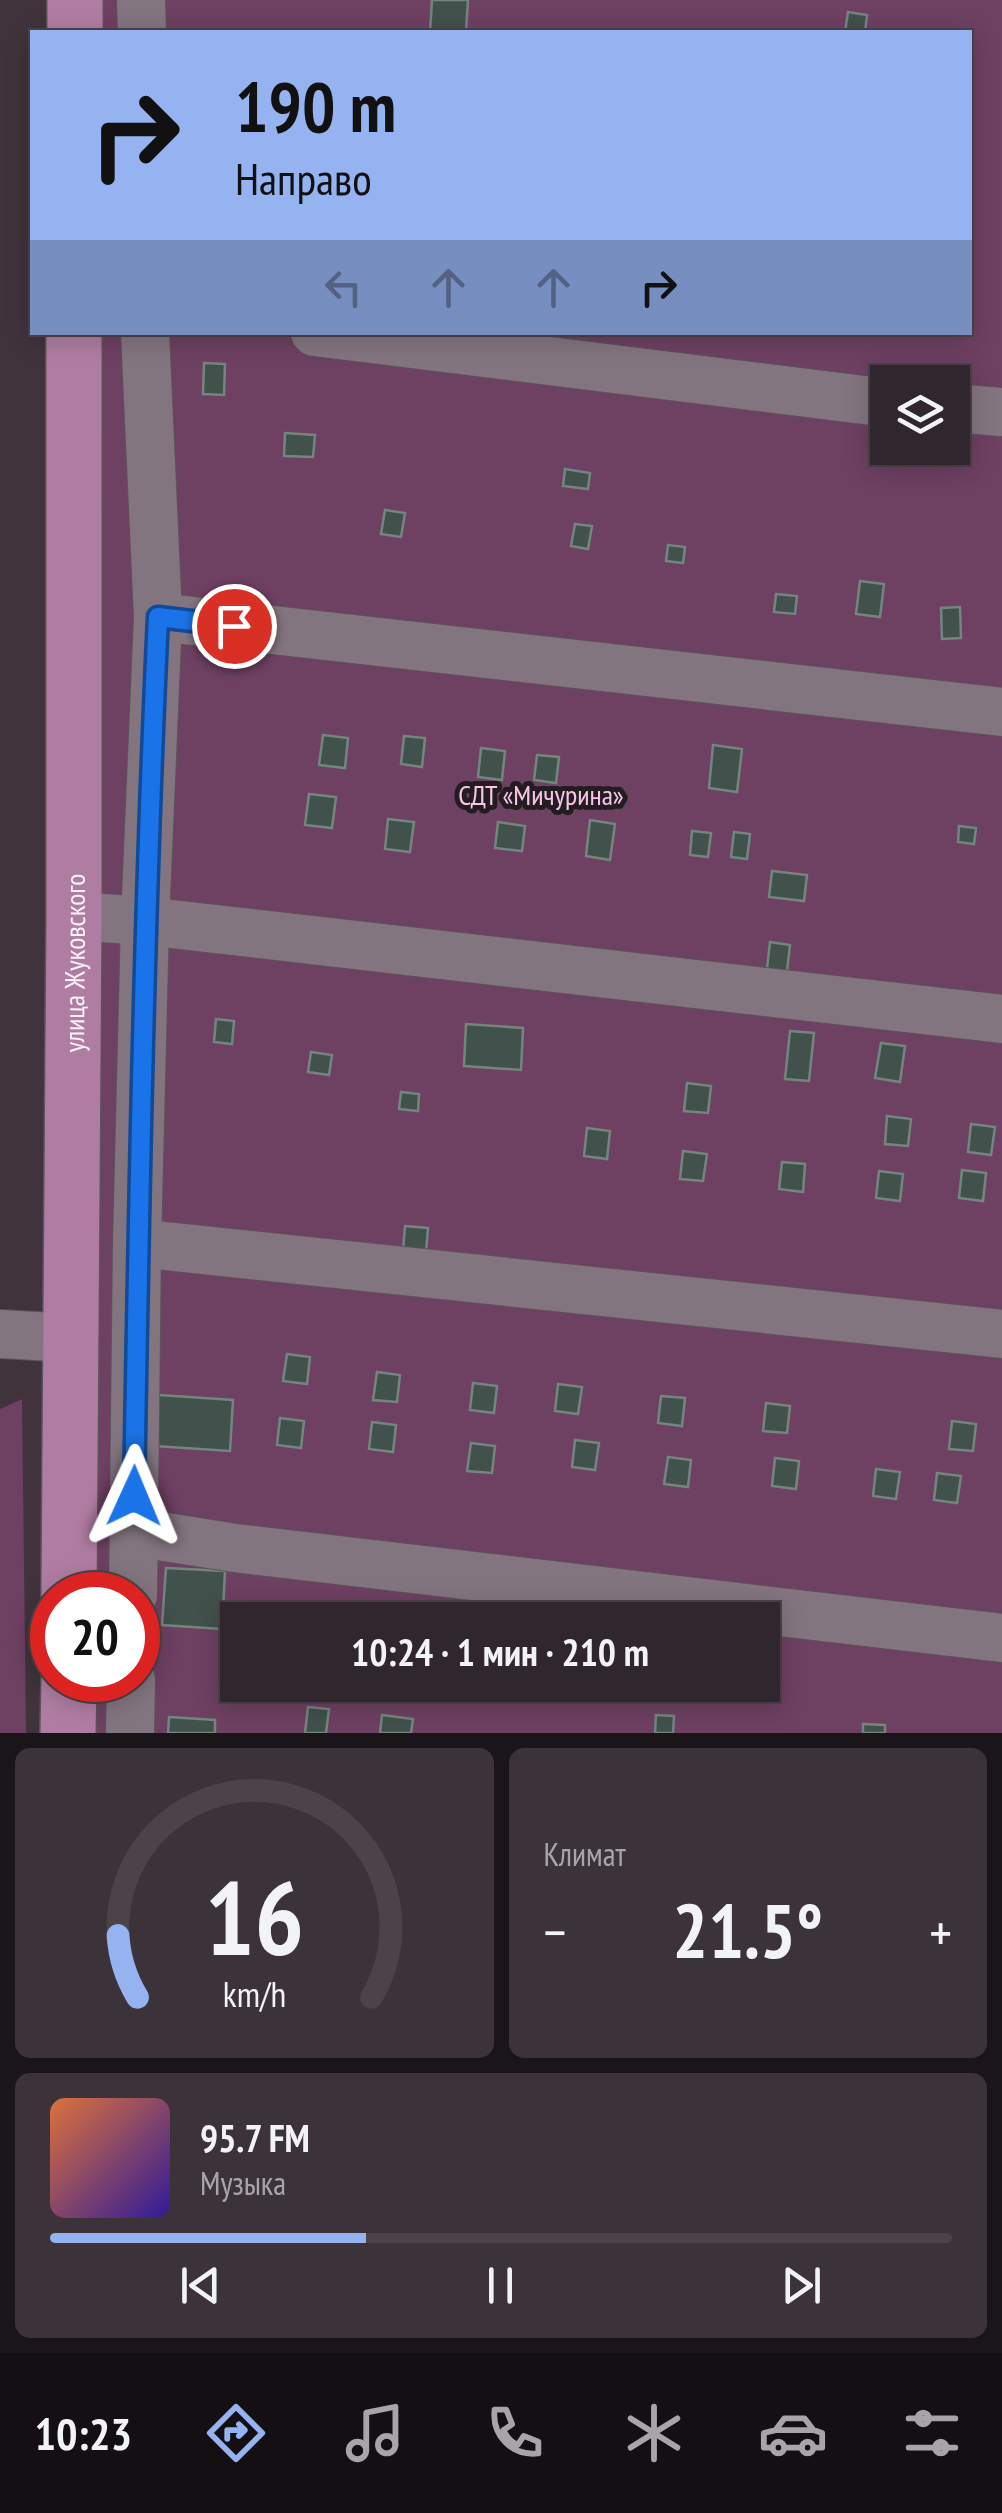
<!DOCTYPE html>
<html lang="ru">
<head>
<meta charset="utf-8">
<style>
	:root { --surface:#30262d; --page:#3c3239; --text:#f1f3f6; --muted:#a8a5aa; --line:#4b4349; --accent:#95b2f1 }
	body { margin:0; font-family:"PT Sans Narrow",sans-serif; background:var(--page); color:var(--text); height:100vh; display:flex; flex-direction:column; font-size:38px; white-space:nowrap }
	* { box-sizing:border-box; margin:0 }
	p { font-size:32px; color:var(--muted) }
	.icon { flex:none; width:55px; height:55px; fill:none; stroke:currentColor; stroke-width:2; stroke-linecap:round; stroke-linejoin:round }
	.map { position:relative; height:1733px; overflow:hidden }
	.panel { display:flex; flex-direction:column; gap:15px; padding:15px; background:#1a1519; flex:1 }
	.panel>* { flex:none }
	.guide { position:absolute; left:30px; top:30px; width:942px; height:305px; border-radius:0px; box-shadow:0 5px 25px #0003,0 0 0 2px var(--line); background:#95b2f1; color:#111; overflow:hidden }
	.fabs { position:absolute; left:870px; top:365px; display:grid; gap:20px }
	.fabs a { display:grid; place-items:center; width:100px; height:100px; border-radius:0px; background:var(--surface); box-shadow:0 5px 25px #0003,0 0 0 2px var(--line); font-size:50px }
	.speed { position:absolute; left:30px; top:1572px; display:flex; gap:20px; font-size:50px; font-weight:700; text-align:center }
	.speed>* { display:grid; place-content:center; width:130px; height:130px; border-radius:50%; background:var(--surface); box-shadow:0 5px 25px #0003,0 0 0 2px var(--line); line-height:1 }
	.speed .limit { border:15px solid #d22; background:#fff; color:#111 }
	.pin { position:absolute; display:grid; place-items:center; width:85px; height:85px; color:#fff; margin:-42px; border:5px solid #fff; border-radius:50%; box-shadow:0 2px 10px #0007 }
	.me { position:absolute; width:110px; margin:-55px; rotate:1deg; stroke-linejoin:round; filter:drop-shadow(0 0 8px #0008) }
	.turn { display:flex; align-items:center; gap:35px; height:210px; padding:0 40px; font-size:45px }
	.turn .icon { width:130px; height:130px; stroke-width:2.5 }
	.turn b { display:block; font-size:70px; line-height:85px }
	.lanes { display:flex; align-items:center; height:95px; padding:0 40px; background:#0003; justify-content:center; gap:50px; direction:ltr }
	.lanes .off { opacity:.35 }
	.big { font-size:75px; font-weight:700; line-height:1.1 }
	.panel .card { flex:1; display:flex; flex-direction:column; justify-content:center; gap:15px; min-width:0; padding:0 35px; border-radius:15px; background:var(--page) }
	.panel .dial { align-items:center; gap:0 }
	.dial svg { height:260px; overflow:visible; fill:none; stroke:var(--line); stroke-width:7; stroke-linecap:round; text-anchor:middle }
	.dial text { fill:var(--text); stroke:none }
	.song { display:flex; align-items:center; gap:30px }
	.cover { width:120px; height:120px; border-radius:15px; background:linear-gradient(135deg,hsl(20 70% 55%),hsl(250 70% 35%)) }
	.played { height:10px; border-radius:5px; background:linear-gradient(90deg,var(--accent) 35%,var(--line) 35%) }
	.keys { display:flex; justify-content:space-around; direction:ltr }
	.heat { display:flex; justify-content:space-between; align-items:center; font-size:55px; direction:ltr }
	.panel .tiles { flex:1; display:grid; gap:15px; grid-template-columns:1fr 1fr }
	.card:last-child { grid-column:span 2 }
	.trip { position:absolute; left:220px; top:1602px; width:560px; height:100px; border-radius:0px; background:var(--surface); box-shadow:0 5px 25px #0003,0 0 0 2px var(--line); font-weight:700; line-height:100px; text-align:center }
	.tabs { display:flex; height:160px; justify-content:space-around; align-items:center; background:#130f12; color:var(--muted) }
	.tabs .icon { width:70px; height:70px }
	.tabs .current { color:var(--accent) }
	.tabs b { font-size:45px; color:var(--text) }
	.map>svg:first-child { display:block }
</style>
</head>
<body>
<div class="map">
<svg width="1002" height="1733" viewBox="0 0 1002 1733">
	<rect width="100%" height="100%" fill="#40333c"/>
	<g fill="#6e4062" fill-rule="evenodd">
		<path d="M 70,0 L 1002,0 L 1002,1733 L 91,1733 L 90,1680 L 138,1680 L 138,1595 L 89,1595 L 74,333 L 970,332 L 970,32 L 71,32 ZM 888,382 L 952,382 L 952,448 L 888,448 ZM 238,1620 L 762,1620 L 762,1685 L 238,1685 Z"/>
		<path d="M 22,1399 L 26,1733 L 0,1733 L 0,1409 Z"/>
	</g>
	<g fill="#41514b" stroke="#74857f" stroke-width="2.5">
		<path d="M 432,0 L 468,0 L 466,32 L 430,32 Z"/>
		<path d="M 848,12 L 867,15 L 865,32 L 845,32 Z"/>
		<path d="M 204,363 L 225,364 L 224,395 L 203,394 Z"/>
		<path d="M 285,433 L 315,435 L 313,457 L 284,456 Z"/>
		<path d="M 565,469 L 590,473 L 588,489 L 563,486 Z"/>
		<path d="M 385,510 L 405,513 L 401,537 L 381,534 Z"/>
		<path d="M 575,524 L 592,526 L 588,549 L 571,546 Z"/>
		<path d="M 668,545 L 685,547 L 683,563 L 666,561 Z"/>
		<path d="M 860,581 L 884,584 L 880,617 L 856,614 Z"/>
		<path d="M 776,594 L 797,596 L 795,614 L 774,612 Z"/>
		<path d="M 960,607 L 961,638 L 942,639 L 941,608 Z"/>
		<path d="M 323,735 L 348,738 L 345,768 L 319,765 Z"/>
		<path d="M 404,736 L 425,738 L 422,767 L 401,764 Z"/>
		<path d="M 713,745 L 742,749 L 737,792 L 709,788 Z"/>
		<path d="M 481,748 L 505,751 L 502,780 L 478,777 Z"/>
		<path d="M 537,755 L 559,757 L 556,783 L 534,780 Z"/>
		<path d="M 309,794 L 336,797 L 332,828 L 305,825 Z"/>
		<path d="M 388,819 L 414,822 L 410,852 L 385,849 Z"/>
		<path d="M 590,820 L 615,824 L 610,860 L 586,856 Z"/>
		<path d="M 498,822 L 525,826 L 522,851 L 495,848 Z"/>
		<path d="M 959,826 L 976,828 L 974,844 L 958,842 Z"/>
		<path d="M 692,831 L 711,833 L 708,857 L 690,855 Z"/>
		<path d="M 734,832 L 750,834 L 747,859 L 731,857 Z"/>
		<path d="M 772,871 L 807,875 L 804,901 L 769,897 Z"/>
		<path d="M 770,942 L 790,945 L 787,971 L 767,969 Z"/>
		<path d="M 216,1019 L 234,1021 L 232,1044 L 214,1042 Z"/>
		<path d="M 466,1024 L 523,1028 L 521,1070 L 464,1066 Z"/>
		<path d="M 790,1031 L 814,1033 L 809,1081 L 785,1079 Z"/>
		<path d="M 881,1043 L 905,1046 L 900,1082 L 875,1078 Z"/>
		<path d="M 311,1052 L 332,1055 L 329,1075 L 308,1072 Z"/>
		<path d="M 687,1083 L 711,1086 L 708,1113 L 684,1111 Z"/>
		<path d="M 401,1092 L 419,1094 L 418,1111 L 399,1109 Z"/>
		<path d="M 887,1116 L 911,1119 L 908,1146 L 885,1144 Z"/>
		<path d="M 971,1124 L 995,1127 L 991,1155 L 968,1152 Z"/>
		<path d="M 587,1128 L 610,1131 L 607,1159 L 584,1156 Z"/>
		<path d="M 683,1151 L 707,1154 L 703,1181 L 680,1179 Z"/>
		<path d="M 782,1162 L 805,1164 L 803,1192 L 779,1189 Z"/>
		<path d="M 962,1170 L 986,1173 L 983,1201 L 959,1198 Z"/>
		<path d="M 879,1171 L 903,1174 L 900,1201 L 876,1198 Z"/>
		<path d="M 405,1226 L 428,1228 L 426,1253 L 403,1251 Z"/>
		<path d="M 287,1354 L 310,1357 L 307,1384 L 283,1381 Z"/>
		<path d="M 377,1372 L 400,1375 L 397,1402 L 373,1400 Z"/>
		<path d="M 473,1383 L 497,1386 L 494,1413 L 470,1410 Z"/>
		<path d="M 558,1384 L 582,1387 L 578,1414 L 555,1411 Z"/>
		<path d="M 159,1395 L 233,1400 L 230,1451 L 155,1446 Z"/>
		<path d="M 661,1396 L 685,1398 L 682,1426 L 658,1423 Z"/>
		<path d="M 766,1403 L 790,1406 L 787,1433 L 763,1431 Z"/>
		<path d="M 280,1418 L 304,1421 L 301,1448 L 277,1445 Z"/>
		<path d="M 952,1421 L 976,1424 L 973,1451 L 949,1449 Z"/>
		<path d="M 372,1422 L 396,1425 L 393,1452 L 369,1449 Z"/>
		<path d="M 575,1440 L 599,1443 L 595,1470 L 572,1467 Z"/>
		<path d="M 471,1443 L 495,1446 L 492,1473 L 467,1471 Z"/>
		<path d="M 668,1457 L 691,1460 L 688,1487 L 664,1484 Z"/>
		<path d="M 775,1458 L 799,1461 L 796,1489 L 772,1486 Z"/>
		<path d="M 876,1469 L 900,1472 L 896,1499 L 873,1496 Z"/>
		<path d="M 937,1473 L 961,1476 L 957,1503 L 934,1500 Z"/>
		<path d="M 166,1568 L 225,1571 L 222,1629 L 162,1625 Z"/>
		<path d="M 308,1707 L 329,1709 L 326,1733 L 305,1733 Z"/>
		<path d="M 382,1715 L 413,1719 L 411,1733 L 380,1733 Z"/>
		<path d="M 656,1715 L 674,1716 L 673,1733 L 655,1733 Z"/>
		<path d="M 169,1717 L 215,1720 L 215,1733 L 168,1733 Z"/>
		<path d="M 863,1724 L 885,1725 L 885,1733 L 863,1733 Z"/>
	</g>
	<g fill="none" stroke-linecap="round" stroke-linejoin="round">
		<g stroke="#5d535a" stroke-width="50">
			<g id="minor">
				<path d="M 141,0 L 142,32"/>
				<path d="M 315,332 L 888,403"/>
				<path d="M 952,408 L 1002,412"/>
				<path d="M 158,617 L 1002,712"/>
				<path d="M 74,916 L 145,921 L 1002,1019"/>
				<path d="M 137,1243 L 1002,1334"/>
				<path d="M 0,1334 L 71,1338"/>
				<path d="M 134,1532 L 235,1548 L 1002,1638"/>
				<path d="M 133,1595 L 137,1243 L 145,921 L 158,617 L 145,332"/>
				<path d="M 130,1733 L 131,1680"/>
			</g>
		</g>
		<g stroke="#5d535a" stroke-width="58">
			<g id="major">
				<path d="M 75,32 L 75,0"/>
				<path id="s1" d="M 69,1595 L 74,916 L 74,332"/>
				<path d="M 68,1733 L 69,1680"/>
			</g>
		</g>
		<use href="#minor" stroke="#83757f" stroke-width="48"/>
		<use href="#major" stroke="#b07da2" stroke-width="55"/>
	</g>
	<g fill="none" stroke-linecap="round" stroke-linejoin="round">
		<g stroke="#114b97" stroke-width="25">
			<path id="route" d="M 134,1496 C 139,1203 144,910 158,617 L 234,626"/>
		</g>
		<use href="#route" stroke="#1a73e8" stroke-width="18"/>
	</g>
	<g text-anchor="middle" dominant-baseline="central" stroke-width="10" stroke-linejoin="round" paint-order="stroke">
		<g font-size="28" fill="#f8c5e9" stroke="#231d21">
			<text x="541" y="794">СДТ «Мичурина»</text>
		</g>
		<g font-size="28" fill="#f9f1f7" stroke="#231d21">
			<text stroke="none"><textPath href="#s1" startOffset="632">улица Жуковского</textPath></text>
		</g>
	</g>
</svg>
<div class="fabs">
<a><svg class="icon" aria-label="layers" viewBox="0 0 24 24"><path d="M12 4l9 5-9 5-9-5zM3 14l9 5 9-5"/></svg></a>
</div>
<div class="speed"><div class="limit">20</div></div>
<div class="pin" style="left:234px;top:626px;background:#d93025"><svg class="icon" aria-label="arrive" viewBox="0 0 24 24"><path d="M6 21V4h12l-3 4 3 4H6"/></svg></div>
<svg class="me" style="left:134px;top:1496px" viewBox="-20 -20 40 40"><path d="M0-17L14 15 0 8-14 15z" fill="#1a73e8" stroke="#fff" stroke-width="4"/></svg>
<div class="trip">10:24 · 1 мин · 210 m</div>
<div class="guide">
<div class="turn"><svg class="icon" aria-label="right" viewBox="0 0 24 24"><path d="M7 20v-9h11M14 6l5 5-5 5"/></svg><div><b>190 m</b>Направо</div></div>
<div class="lanes"><svg class="icon off" aria-label="left" viewBox="0 0 24 24"><path d="M17 20v-9H6M10 6l-5 5 5 5"/></svg><svg class="icon off" aria-label="ahead" viewBox="0 0 24 24"><path d="M12 20V5M6 11l6-6 6 6"/></svg><svg class="icon off" aria-label="ahead" viewBox="0 0 24 24"><path d="M12 20V5M6 11l6-6 6 6"/></svg><svg class="icon" aria-label="right" viewBox="0 0 24 24"><path d="M7 20v-9h11M14 6l5 5-5 5"/></svg></div>
</div>
</div>
<section class="panel">
<div class="tiles">
<div class="card dial"><svg viewBox="0 0 100 80">
<path d="M14 69A42 42 0 1 1 86 69"/>
<path d="M14 69A42 42 0 0 1 8 50" stroke="#95b2f1"/>
<text x="50" y="56" font-size="32" font-weight="700">16</text>
<text x="50" y="72" font-size="11">km/h</text>
</svg></div>
<div class="card"><p>Климат</p>
<div class="heat"><a>−</a><b class="big">21.5°</b><a>+</a></div>
</div>
<div class="card">
<div class="song"><i class="cover"></i><div><b>95.7 FM</b><p>Музыка</p></div></div>
<div class="played"></div>
<div class="keys"><svg class="icon" aria-label="previous" viewBox="0 0 24 24"><path d="M18 5L8 12l10 7zM5 5v14"/></svg><svg class="icon" aria-label="pause" viewBox="0 0 24 24"><path d="M8 5v14M16 5v14"/></svg><svg class="icon" aria-label="next" viewBox="0 0 24 24"><path d="M6 5l10 7-10 7zM19 5v14"/></svg></div>
</div>
</div>
</section>
<nav class="tabs">
<b>10:23</b>
<svg class="icon current" aria-label="directions" viewBox="0 0 24 24"><path d="M12 3l9 9-9 9-9-9zM9 14v-3h6M13 9l2 2-2 2"/></svg>
<svg class="icon" aria-label="music" viewBox="0 0 24 24"><path d="M9 18V5l10-2v13"/><circle cx="6" cy="18" r="3"/><circle cx="16" cy="16" r="3"/></svg>
<svg class="icon" aria-label="phone" viewBox="0 0 24 24"><path d="M5 4h4l2 5-3 2q2 4 5 5l2-3 5 2v4C11 20 4 13 5 4z"/></svg>
<svg class="icon" aria-label="climate" viewBox="0 0 24 24"><path d="M12 3v18M4 7l16 10M4 17L20 7"/></svg>
<svg class="icon" aria-label="car" viewBox="0 0 24 24"><path d="M5 17H2v-5l4-1 3-4h7l3 4 3 1v5h-3M9 17h6M6 11h13"/><circle cx="7" cy="17" r="2"/><circle cx="17" cy="17" r="2"/></svg>
<svg class="icon" aria-label="filters" viewBox="0 0 24 24"><path d="M4 7h16M4 17h16"/><circle cx="9" cy="7" r="2"/><circle cx="15" cy="17" r="2"/></svg>
</nav>
</body>
</html>
